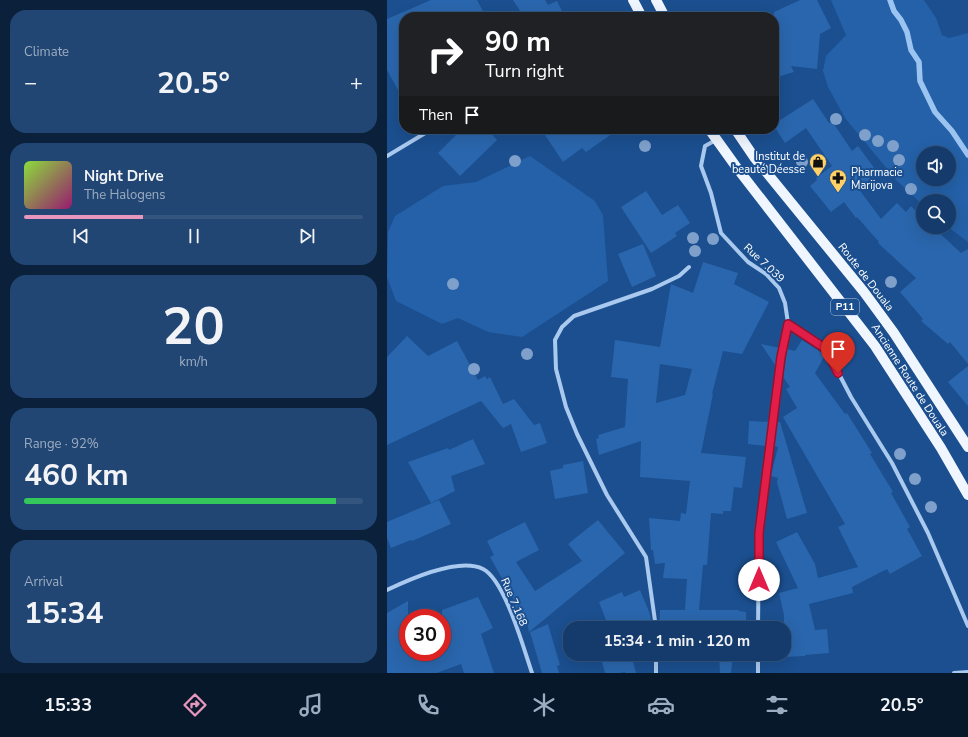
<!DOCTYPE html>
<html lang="en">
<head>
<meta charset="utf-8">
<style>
	:root { --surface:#143b6b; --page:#214673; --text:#f1f3f6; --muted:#9dadc1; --line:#33557e; --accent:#e797bd }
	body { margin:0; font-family:"Nunito Sans",sans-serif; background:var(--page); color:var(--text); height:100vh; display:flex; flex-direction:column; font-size:15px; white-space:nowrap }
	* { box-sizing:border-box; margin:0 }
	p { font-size:13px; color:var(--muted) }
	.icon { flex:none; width:22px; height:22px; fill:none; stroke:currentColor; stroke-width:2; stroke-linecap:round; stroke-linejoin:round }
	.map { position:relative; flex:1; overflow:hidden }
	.side { display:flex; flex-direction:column; gap:10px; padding:10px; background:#0b203b; width:387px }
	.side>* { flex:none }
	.hud { position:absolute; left:12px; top:12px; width:380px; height:122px; border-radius:16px; box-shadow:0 4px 16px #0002,0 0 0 1px var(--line); background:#202124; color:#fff; overflow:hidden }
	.fabs { position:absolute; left:529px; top:146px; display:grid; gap:8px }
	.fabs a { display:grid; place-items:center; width:40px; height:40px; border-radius:50%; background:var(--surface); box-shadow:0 4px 16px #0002,0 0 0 1px var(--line); font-size:20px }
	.speed { position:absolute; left:12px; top:609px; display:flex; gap:8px; font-size:20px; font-weight:700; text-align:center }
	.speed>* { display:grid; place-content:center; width:52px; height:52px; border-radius:50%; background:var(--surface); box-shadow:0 4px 16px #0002,0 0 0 1px var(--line); line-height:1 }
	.speed .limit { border:6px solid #d22; background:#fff; color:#111 }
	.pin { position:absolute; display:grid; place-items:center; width:34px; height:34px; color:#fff; margin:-41px -17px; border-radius:50% 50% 50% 0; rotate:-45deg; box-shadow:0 0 4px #0007 }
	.pin .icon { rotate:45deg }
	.me { position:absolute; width:44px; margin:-22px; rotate:0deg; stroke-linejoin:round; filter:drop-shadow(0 0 3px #0008) }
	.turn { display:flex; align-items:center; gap:14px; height:84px; padding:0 20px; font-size:18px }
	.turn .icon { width:52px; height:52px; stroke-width:2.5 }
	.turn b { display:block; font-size:28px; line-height:34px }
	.then { display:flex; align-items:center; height:38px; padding:0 20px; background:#0003; gap:8px; font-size:15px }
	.big { font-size:30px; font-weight:700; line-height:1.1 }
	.side .tile { flex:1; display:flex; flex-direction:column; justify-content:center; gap:6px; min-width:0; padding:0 14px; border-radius:16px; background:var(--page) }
	.side .dial { align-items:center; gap:0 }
	.dial b { font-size:52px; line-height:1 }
	.song { display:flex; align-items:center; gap:12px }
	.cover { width:48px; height:48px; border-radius:6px; background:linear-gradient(135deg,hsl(90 70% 55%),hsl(320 70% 35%)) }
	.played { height:4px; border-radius:2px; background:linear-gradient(90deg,var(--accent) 35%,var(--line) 35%) }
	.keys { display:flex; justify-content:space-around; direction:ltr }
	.heat { display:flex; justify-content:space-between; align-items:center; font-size:22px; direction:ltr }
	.charge { height:6px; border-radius:3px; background:linear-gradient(90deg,#34c759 92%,var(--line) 0) }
	.trip { position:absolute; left:176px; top:621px; width:228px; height:40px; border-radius:16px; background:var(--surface); box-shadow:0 4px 16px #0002,0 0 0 1px var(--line); font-weight:700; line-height:40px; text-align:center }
	.menu { display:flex; height:64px; justify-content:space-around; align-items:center; background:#08182b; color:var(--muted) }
	.menu .icon { width:28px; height:28px }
	.menu .current { color:var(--accent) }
	.menu b { font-size:18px; color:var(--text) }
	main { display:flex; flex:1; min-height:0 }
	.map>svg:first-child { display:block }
</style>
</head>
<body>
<main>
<section class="side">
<div class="tile"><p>Climate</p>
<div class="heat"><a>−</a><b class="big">20.5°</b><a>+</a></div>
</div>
<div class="tile">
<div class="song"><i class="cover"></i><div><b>Night Drive</b><p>The Halogens</p></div></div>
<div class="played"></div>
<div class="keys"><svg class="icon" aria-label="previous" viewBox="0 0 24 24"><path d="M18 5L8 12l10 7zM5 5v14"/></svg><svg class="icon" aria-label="pause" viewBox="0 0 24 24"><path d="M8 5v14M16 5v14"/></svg><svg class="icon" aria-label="next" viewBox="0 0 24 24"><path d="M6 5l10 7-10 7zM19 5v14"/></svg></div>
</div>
<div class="tile dial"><b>20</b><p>km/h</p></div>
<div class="tile"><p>Range · 92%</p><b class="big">460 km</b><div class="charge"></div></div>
<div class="tile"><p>Arrival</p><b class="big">15:34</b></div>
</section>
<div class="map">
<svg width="581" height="673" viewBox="0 0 581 673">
	<rect width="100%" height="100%" fill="#1b4f8f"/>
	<g fill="#2461a8" fill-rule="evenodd">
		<path d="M 444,0 L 537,0 L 549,18 L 555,35 L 562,38 L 581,33 L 581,242 L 561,227 L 562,227 L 562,201 L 536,201 L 536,205 L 510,181 L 458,118 L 441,87 L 436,71 L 439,56 L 459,35 ZM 536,153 L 562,153 L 562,179 L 536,179 Z"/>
		<path d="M 143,156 L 208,201 L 216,215 L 221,281 L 135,337 L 101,332 L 71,318 L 55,324 L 9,301 L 0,277 L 1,232 L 8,216 L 56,186 L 89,182 Z"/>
	</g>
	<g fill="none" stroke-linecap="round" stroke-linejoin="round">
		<path stroke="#9cc4f0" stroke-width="5.5" d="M 503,0 L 507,11 L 514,20 L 520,32 L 524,50 L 532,62 L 533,81 L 548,112 L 565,131 L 581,155"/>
	</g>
	<g fill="#2a66ad" fill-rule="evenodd">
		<path d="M 44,0 L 90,0 L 99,17 L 17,17 L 17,101 L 0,70 L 0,19 Z"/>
		<path d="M 126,0 L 158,0 L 161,5 L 170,1 L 178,17 L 137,17 Z"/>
		<path d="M 413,0 L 430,0 L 444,28 L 433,34 L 430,69 L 404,66 L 407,72 L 387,78 L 387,12 Z"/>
		<path d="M 426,99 L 442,123 L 445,121 L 465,151 L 471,146 L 491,173 L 471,188 L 494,219 L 510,203 L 519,212 L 524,206 L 536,218 L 536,227 L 546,227 L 574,253 L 581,249 L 581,364 L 563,342 L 561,344 L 534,321 L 536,319 L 513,292 L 529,278 L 491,243 L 492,242 L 470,217 L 469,218 L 457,202 L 444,212 L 423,186 L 430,180 L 429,178 L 445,166 L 419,128 L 398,143 L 387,126 L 387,124 Z"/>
		<path d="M 75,129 L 100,129 L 110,140 L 73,176 L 51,153 Z"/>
		<path d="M 184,129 L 232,129 L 199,152 L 195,148 L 176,162 L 158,135 Z"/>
		<path d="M 259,191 L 275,215 L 291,205 L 303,223 L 288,233 L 290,236 L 264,253 L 234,207 Z"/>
		<path d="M 256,244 L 269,276 L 245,287 L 231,254 Z"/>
		<path d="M 316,262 L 351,273 L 347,284 L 382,302 L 355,354 L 336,351 L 325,394 L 326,394 L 314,453 L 359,457 L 355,488 L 347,487 L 344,511 L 336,511 L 336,514 L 324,513 L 320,565 L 316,565 L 312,610 L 352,610 L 352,611 L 359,612 L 359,625 L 352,625 L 352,628 L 272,628 L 273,610 L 298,610 L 300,579 L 276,578 L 278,563 L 268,564 L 266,550 L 264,550 L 262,518 L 293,521 L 294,513 L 299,514 L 303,481 L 253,477 L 254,441 L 212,455 L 209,439 L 212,438 L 211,435 L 238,427 L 241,379 L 224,377 L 228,340 L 273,347 L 284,284 L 306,293 ZM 273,364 L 305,369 L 298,395 L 269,403 Z"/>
		<path d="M 20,336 L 41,356 L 70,341 L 91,380 L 98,376 L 100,379 L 103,377 L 116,404 L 127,399 L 147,425 L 153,423 L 160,443 L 134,452 L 124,424 L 116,428 L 94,401 L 0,445 L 0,357 Z"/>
		<path d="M 415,340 L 438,355 L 428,373 L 458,414 L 460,413 L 485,453 L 483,454 L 506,492 L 504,493 L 523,527 L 520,529 L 535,556 L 503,574 L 500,569 L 465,587 L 466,593 L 422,604 L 428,630 L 440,629 L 442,653 L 418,655 L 418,656 L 397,657 L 397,615 L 392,593 L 411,588 L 389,542 L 410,532 L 428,564 L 431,578 L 471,567 L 451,527 L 458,524 L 396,417 L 410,408 L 399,389 L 403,387 L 396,377 L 400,349 L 408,351 Z"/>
		<path d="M 374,344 L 393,348 L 390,368 Z"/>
		<path d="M 581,366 L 581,406 L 561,382 Z"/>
		<path d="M 362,421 L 383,422 L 380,446 L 361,444 Z"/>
		<path d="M 390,422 L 393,422 L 420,513 L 400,519 L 390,482 L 391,478 L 384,476 L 391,447 L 387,446 Z"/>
		<path d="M 86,439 L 98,464 L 64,476 L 68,491 L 44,503 L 21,462 L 61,448 L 62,450 Z"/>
		<path d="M 196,461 L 201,493 L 168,499 L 163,471 L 176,468 L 176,465 Z"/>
		<path d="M 52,500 L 64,524 L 25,541 L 24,540 L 4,548 L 0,538 L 0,522 Z"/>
		<path d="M 211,520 L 238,553 L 142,632 L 140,622 L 134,624 L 126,598 L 103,557 L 107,555 L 100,541 L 138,522 L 152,550 L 129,562 L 148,591 L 195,561 L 181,544 Z"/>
		<path d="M 253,590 L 263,614 L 265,628 L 222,628 L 212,602 L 235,592 L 237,597 Z"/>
		<path d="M 91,597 L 106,628 L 94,634 L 107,673 L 77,673 L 74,664 L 50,673 L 0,673 L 0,613 L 21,601 L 21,652 L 55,652 L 55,610 Z"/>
		<path d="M 161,624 L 173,665 L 170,666 L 172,673 L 155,673 L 143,632 Z"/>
		<path d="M 213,654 L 244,654 L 249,673 L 238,673 L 238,672 L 232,673 L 218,673 Z"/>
		<path d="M 332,654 L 346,654 L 344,673 L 333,673 Z"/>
	</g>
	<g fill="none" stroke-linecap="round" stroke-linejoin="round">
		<g stroke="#a9c9ee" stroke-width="4">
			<path d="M 329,140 L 318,146 L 314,166 L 324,193 L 334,233 L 361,262 L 379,274 L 392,288 L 398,303 L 401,323 L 395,357 L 372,533 L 371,628"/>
			<path d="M 0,156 L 45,129"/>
			<path d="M 401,323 L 439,349 L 464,397 L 505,463 L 541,533 L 581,626"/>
			<path d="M 0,590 C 23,579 72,557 96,569 C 118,580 137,650 145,673"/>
			<path d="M 269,628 L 259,557 L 220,495 L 190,434 L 179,407 L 169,369 L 168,340 L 175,327 L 187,316 L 265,289 L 292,276 L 302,267"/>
			<path d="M 269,673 L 269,654"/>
			<path d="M 371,673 L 371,654"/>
			<path d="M 567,673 L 581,672"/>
		</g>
		<g stroke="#f0f6ff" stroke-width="10">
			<path d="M 246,0 L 255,17"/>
			<path d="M 269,0 L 278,17"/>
			<path d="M 322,129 L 350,168 L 488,346 L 554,448 L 581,495"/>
			<path d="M 348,129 L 367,157 L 477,292 L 507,333 L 581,447"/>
		</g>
	</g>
	<g fill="#7ea0ca">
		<circle cx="449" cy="119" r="6"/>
		<circle cx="478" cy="135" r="6"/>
		<circle cx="491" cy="141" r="6"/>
		<circle cx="258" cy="146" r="6"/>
		<circle cx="506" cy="146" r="6"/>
		<circle cx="512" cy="160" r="6"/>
		<circle cx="128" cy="161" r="6"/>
		<circle cx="415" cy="162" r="6"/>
		<circle cx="524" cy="189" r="6"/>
		<circle cx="306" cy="238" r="6"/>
		<circle cx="326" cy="239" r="6"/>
		<circle cx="308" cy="251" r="6"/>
		<circle cx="504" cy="282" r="6"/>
		<circle cx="66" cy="284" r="6"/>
		<circle cx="140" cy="354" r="6"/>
		<circle cx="87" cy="369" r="6"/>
		<circle cx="513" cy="454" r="6"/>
		<circle cx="528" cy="479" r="6"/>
		<circle cx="544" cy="507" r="6"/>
	</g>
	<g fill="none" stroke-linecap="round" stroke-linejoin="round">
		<g stroke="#92132f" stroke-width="10">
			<path id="route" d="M 372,580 L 372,533 L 394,357 L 401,324 L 439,349 L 451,373"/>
		</g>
		<use href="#route" stroke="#e11d48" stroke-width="7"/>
	</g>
	<defs>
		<g id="shop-pin" transform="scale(0.9)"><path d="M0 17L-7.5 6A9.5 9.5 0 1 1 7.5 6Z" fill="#ffd166" stroke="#1b4f8f"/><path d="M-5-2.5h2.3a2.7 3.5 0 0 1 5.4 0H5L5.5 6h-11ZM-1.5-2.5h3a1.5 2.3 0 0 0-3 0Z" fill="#111"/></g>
		<g id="pharmacy-pin" transform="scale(0.9)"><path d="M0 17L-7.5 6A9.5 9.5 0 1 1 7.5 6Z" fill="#ffd166" stroke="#1b4f8f"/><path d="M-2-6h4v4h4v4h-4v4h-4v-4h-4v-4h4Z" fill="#111"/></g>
	</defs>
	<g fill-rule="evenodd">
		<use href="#shop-pin" x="431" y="162"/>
		<use href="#pharmacy-pin" x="451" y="178"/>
	</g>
	<g text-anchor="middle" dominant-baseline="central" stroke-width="4" stroke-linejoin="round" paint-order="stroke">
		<rect fill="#1b4f8f" stroke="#bbcadd" stroke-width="1" x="444" y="299" width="28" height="16" rx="3"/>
		<g font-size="10" font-weight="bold" fill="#fff">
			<text x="458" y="307">P11</text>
		</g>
		<g font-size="11" fill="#fff" stroke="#1b4f8f" text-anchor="end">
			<text x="418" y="156">Institut de<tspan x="418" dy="13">beauté Déesse</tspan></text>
			<text x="464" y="172" text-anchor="start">Pharmacie<tspan x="464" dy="13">Marijova</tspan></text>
		</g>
		<g font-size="11" fill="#fff" stroke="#1b4f8f">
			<text transform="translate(377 263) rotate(43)">Rue 7.039</text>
			<text transform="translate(479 277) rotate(52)">Route de Douala</text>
			<text transform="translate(523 380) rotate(57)">Ancienne Route de Douala</text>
			<text transform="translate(127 602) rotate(67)">Rue 7.168</text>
		</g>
	</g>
</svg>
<div class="fabs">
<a><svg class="icon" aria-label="sound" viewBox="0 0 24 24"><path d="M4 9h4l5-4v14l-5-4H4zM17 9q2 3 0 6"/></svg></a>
<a><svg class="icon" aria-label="search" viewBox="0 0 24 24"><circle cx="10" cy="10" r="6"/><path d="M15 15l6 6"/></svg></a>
</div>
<div class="speed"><div class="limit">30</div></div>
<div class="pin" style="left:451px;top:373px;background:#d93025"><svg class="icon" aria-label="arrive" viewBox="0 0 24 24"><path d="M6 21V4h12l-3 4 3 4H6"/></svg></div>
<svg class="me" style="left:372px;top:580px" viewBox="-20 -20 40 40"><circle r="19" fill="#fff"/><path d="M0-13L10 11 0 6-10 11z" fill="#e11d48"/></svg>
<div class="trip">15:34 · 1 min · 120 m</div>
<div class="hud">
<div class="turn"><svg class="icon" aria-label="right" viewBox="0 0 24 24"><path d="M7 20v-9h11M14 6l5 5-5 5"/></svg><div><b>90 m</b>Turn right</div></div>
<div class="then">Then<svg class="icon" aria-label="arrive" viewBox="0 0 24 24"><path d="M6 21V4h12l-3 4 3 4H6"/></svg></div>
</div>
</div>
</main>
<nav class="menu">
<b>15:33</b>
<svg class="icon current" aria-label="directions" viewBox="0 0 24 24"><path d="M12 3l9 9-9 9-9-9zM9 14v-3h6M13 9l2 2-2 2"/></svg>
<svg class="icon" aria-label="music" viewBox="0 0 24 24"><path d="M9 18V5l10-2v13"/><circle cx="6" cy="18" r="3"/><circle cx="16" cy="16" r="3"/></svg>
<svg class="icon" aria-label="phone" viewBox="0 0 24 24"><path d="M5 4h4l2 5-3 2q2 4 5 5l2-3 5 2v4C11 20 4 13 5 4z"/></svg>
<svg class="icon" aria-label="climate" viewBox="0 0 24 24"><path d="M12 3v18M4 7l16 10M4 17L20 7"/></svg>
<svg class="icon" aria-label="car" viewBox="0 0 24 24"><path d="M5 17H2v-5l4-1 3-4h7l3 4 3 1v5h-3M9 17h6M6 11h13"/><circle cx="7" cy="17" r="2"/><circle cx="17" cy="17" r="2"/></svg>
<svg class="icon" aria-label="filters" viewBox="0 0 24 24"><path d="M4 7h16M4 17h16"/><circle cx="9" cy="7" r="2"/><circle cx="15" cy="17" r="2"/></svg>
<b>20.5°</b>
</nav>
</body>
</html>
